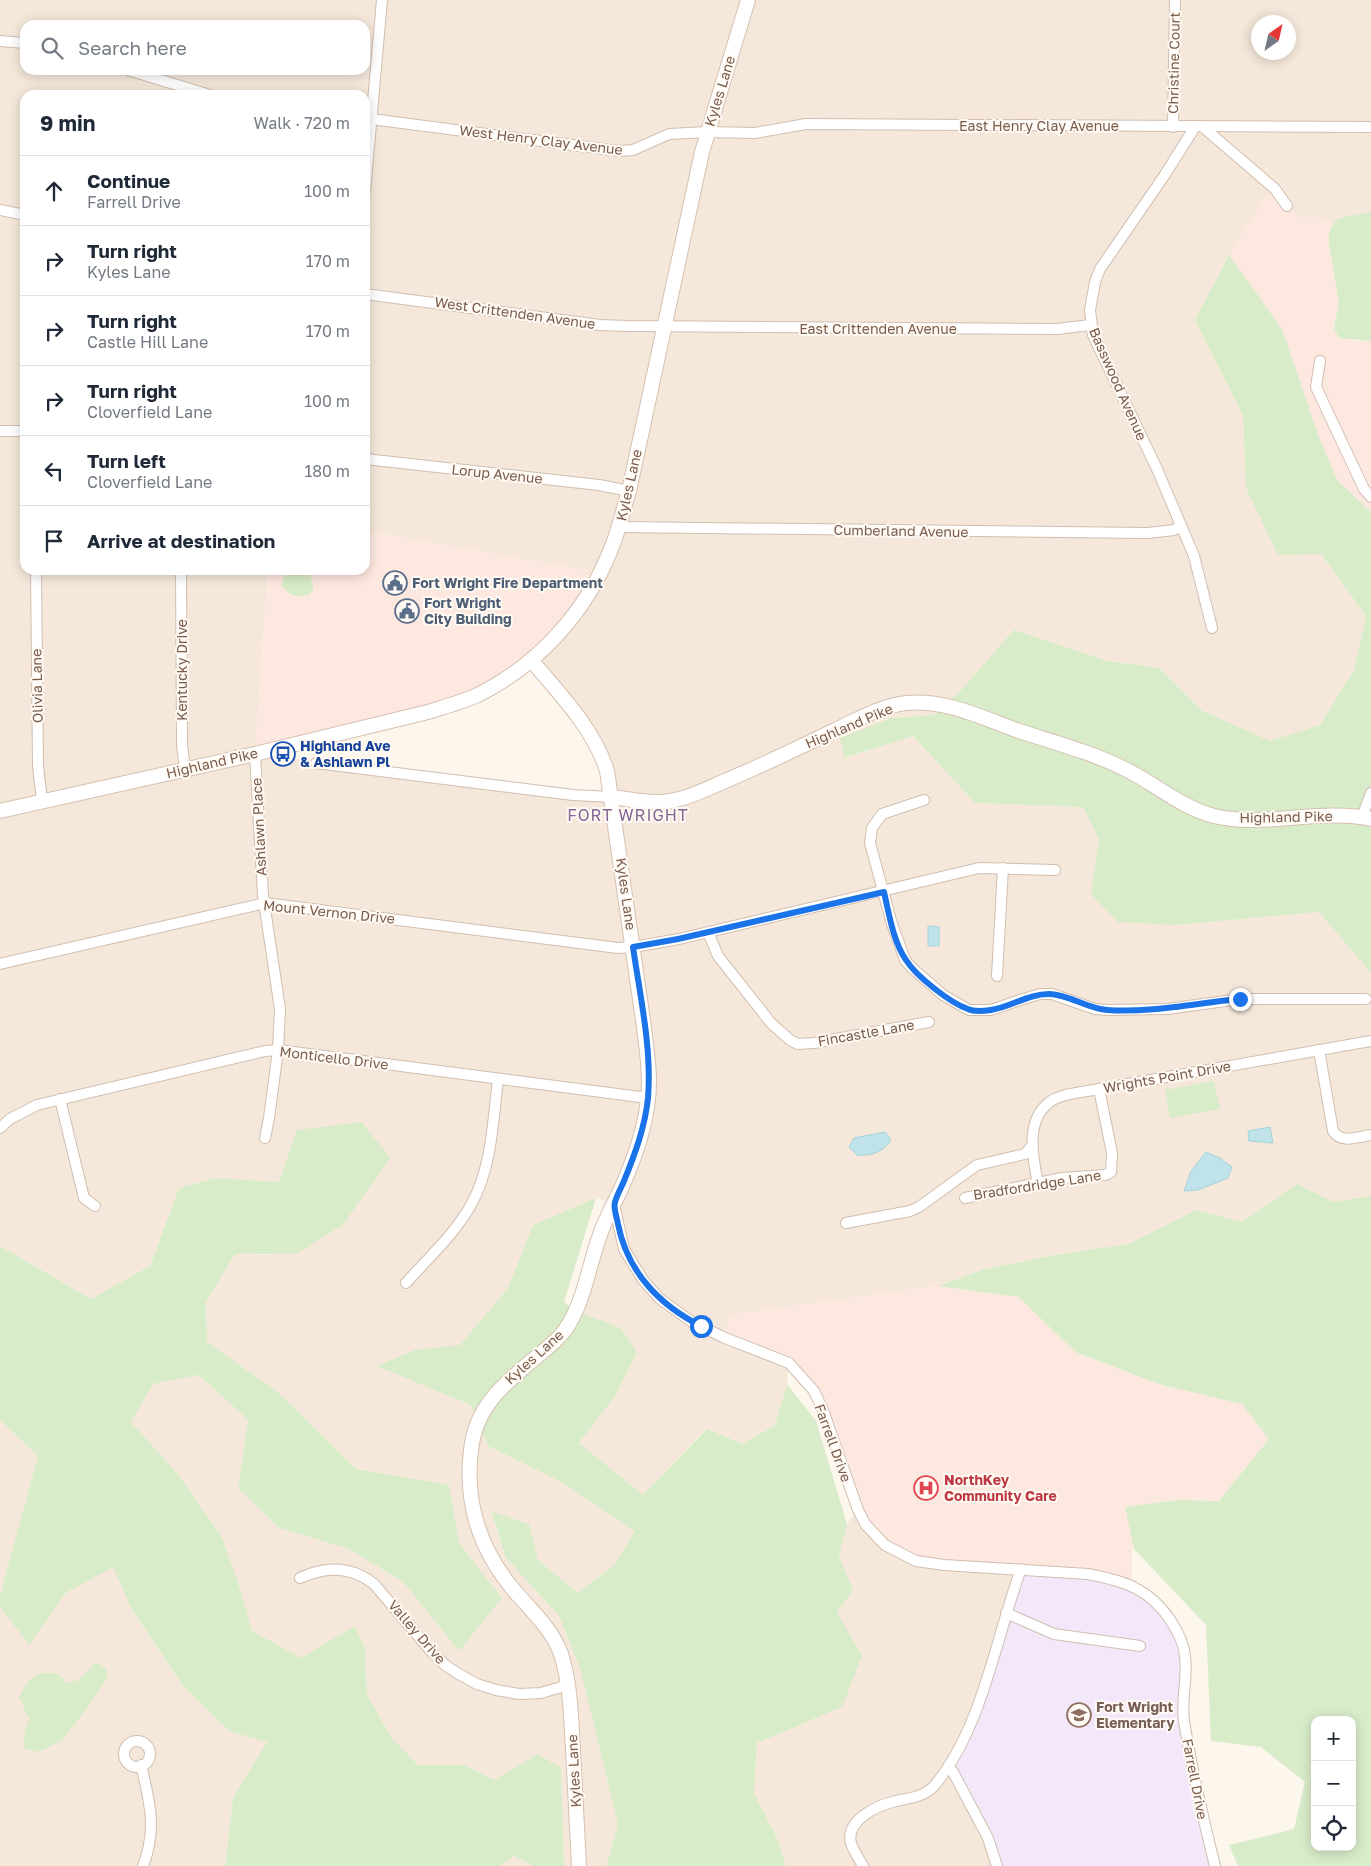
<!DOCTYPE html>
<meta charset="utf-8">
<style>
:root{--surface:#fff;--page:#f6f6f7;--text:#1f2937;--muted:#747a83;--line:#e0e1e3}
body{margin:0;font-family:"Golos Text",sans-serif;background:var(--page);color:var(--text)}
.controls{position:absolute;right:15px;bottom:15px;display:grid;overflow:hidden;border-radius:10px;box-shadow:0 2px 12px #0003}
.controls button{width:45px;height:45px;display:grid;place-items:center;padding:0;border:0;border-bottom:1px solid var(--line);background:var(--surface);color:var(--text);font:25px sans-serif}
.compass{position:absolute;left:1251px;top:15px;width:45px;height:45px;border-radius:50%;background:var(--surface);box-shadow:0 2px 12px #0003;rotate:34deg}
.stop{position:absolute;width:15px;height:15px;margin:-11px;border:4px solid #1a73e8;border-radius:50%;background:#fff}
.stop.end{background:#1a73e8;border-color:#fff;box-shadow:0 1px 5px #0008}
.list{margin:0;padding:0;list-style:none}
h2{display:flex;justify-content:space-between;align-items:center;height:65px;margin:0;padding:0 20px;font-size:21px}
h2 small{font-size:16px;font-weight:400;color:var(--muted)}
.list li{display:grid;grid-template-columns:32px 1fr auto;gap:15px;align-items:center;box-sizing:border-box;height:70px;padding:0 20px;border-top:1px solid var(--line)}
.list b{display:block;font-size:19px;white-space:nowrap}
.list p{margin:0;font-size:16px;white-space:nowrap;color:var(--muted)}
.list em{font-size:16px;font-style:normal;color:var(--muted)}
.icon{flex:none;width:28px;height:28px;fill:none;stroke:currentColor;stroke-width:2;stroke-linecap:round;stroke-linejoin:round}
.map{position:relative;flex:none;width:1371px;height:1866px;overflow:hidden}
.search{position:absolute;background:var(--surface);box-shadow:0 2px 12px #0003;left:20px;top:20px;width:350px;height:55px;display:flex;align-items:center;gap:12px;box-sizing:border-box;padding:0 18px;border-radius:15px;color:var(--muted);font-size:19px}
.panel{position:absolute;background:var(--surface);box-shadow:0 2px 12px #0003;left:20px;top:90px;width:350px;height:485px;border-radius:15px}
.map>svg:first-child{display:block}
.residential{fill:#f5e8da;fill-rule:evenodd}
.commercial{fill:#fde8e0}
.education{fill:#f3e8fa}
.green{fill:#d8ecc9;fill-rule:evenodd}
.water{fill:#bfe3e8;stroke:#a5d3da}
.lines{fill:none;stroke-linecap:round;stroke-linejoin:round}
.street-casing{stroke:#d1beb0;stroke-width:12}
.secondary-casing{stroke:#d6c0b0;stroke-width:16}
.street{stroke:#fff;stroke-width:10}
.secondary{stroke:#fff;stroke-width:14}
.route{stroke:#1a73e8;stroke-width:6}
.labels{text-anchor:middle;stroke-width:4;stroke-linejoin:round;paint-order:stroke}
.street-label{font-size:14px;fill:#7a5c4d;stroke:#fffaf3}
.service-label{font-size:14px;font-weight:bold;fill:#4e5e75;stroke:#fffaf3;text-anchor:start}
.transit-label{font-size:14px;font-weight:bold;fill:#164399;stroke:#fffaf3;text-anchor:start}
.health-label{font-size:14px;font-weight:bold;fill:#be3a42;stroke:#fffaf3;text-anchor:start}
.education-label{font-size:14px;font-weight:bold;fill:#785e54;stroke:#fffaf3;text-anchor:start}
.quarter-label{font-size:16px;letter-spacing:1px;fill:#846695;stroke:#fffaf3}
</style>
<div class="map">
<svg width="1371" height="1866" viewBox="0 0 1371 1866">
<rect width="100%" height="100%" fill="#fdf6ec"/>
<g class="residential">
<path d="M 0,0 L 1371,0 L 1371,212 L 1339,218 L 1333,224 L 1315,217 L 1304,219 L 1295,214 L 1287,206 L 1229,255 L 1195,320 L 1243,415 L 1246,488 L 1321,554 L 1366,616 L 1354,670 L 1320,725 L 1270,742 L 1201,710 L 1159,668 L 1108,661 L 1014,631 L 961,690 L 934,715 L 892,718 L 845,758 L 913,736 L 975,803 L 1083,807 L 1099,839 L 1092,894 L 1176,925 L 1319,912 L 1371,973 L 1371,1196 L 1333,1203 L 1297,1184 L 1242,1222 L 1196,1210 L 1128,1244 L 1049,1256 L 982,1270 L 938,1286 L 730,1315 L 789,1363 L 787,1384 L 775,1425 L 743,1444 L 706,1429 L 643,1495 L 579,1443 L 615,1396 L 576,1311 L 614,1204 L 596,1198 L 533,1225 L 508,1288 L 460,1346 L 415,1350 L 378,1366 L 471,1405 L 488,1446 L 561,1482 L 636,1531 L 614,1565 L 578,1593 L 538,1560 L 529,1524 L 491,1512 L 506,1558 L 559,1616 L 580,1668 L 618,1824 L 606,1866 L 564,1866 L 561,1768 L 494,1780 L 465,1765 L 418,1765 L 392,1738 L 367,1695 L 365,1648 L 301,1659 L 252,1631 L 239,1586 L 222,1537 L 177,1473 L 131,1422 L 153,1384 L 199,1375 L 248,1420 L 238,1488 L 279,1528 L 349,1549 L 403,1582 L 459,1651 L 502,1598 L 459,1543 L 449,1485 L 356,1469 L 278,1392 L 207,1342 L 206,1302 L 235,1254 L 270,1255 L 297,1130 L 279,1182 L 215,1178 L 179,1188 L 150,1266 L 91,1299 L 0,1246 ZM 1258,22 L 1288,22 L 1288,52 L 1258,52 ZM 25,25 L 365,25 L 365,70 L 25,70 ZM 25,95 L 365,95 L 365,531 L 601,573 L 531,660 L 607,771 L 612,797 L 255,754 L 268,570 L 25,570 Z"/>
<path d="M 0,1420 L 38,1456 L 0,1595 Z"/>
<path d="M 858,1510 L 1021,1569 L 997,1866 L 786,1866 L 778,1840 L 754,1793 L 757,1743 L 842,1707 L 837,1612 L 853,1590 L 839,1556 L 847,1524 Z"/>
<path d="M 113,1566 L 131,1608 L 183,1686 L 229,1731 L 268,1742 L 233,1798 L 225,1866 L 0,1866 L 0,1607 L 29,1644 L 66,1593 Z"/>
<path d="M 514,1856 L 534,1866 L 500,1866 Z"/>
</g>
<g class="commercial">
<path d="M 1275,189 L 1295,214 L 1304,219 L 1315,217 L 1333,224 L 1329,232 L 1329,244 L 1339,303 L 1334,328 L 1353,341 L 1371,341 L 1371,512 L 1338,481 L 1251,287 L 1229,255 L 1267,195 Z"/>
<path d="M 365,531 L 601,573 L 577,611 L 492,687 L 255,754 L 268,570 L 365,570 Z"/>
<path d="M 938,1286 L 1020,1297 L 1075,1352 L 1162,1385 L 1242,1404 L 1269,1439 L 1219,1501 L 1177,1500 L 1125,1507 L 1133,1543 L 1131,1585 L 906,1557 L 866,1525 L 823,1410 L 789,1363 L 725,1338 L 729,1315 Z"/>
</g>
<path class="education" d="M 1021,1569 L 1088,1574 L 1144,1592 L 1182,1641 L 1183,1700 L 1215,1866 L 997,1866 L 953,1772 Z"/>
<g class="green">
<path d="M 1371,212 L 1371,341 L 1339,338 L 1334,328 L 1339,303 L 1329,244 L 1329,232 L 1333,224 L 1339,218 Z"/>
<path d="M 1229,255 L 1282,329 L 1320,440 L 1338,481 L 1371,512 L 1371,973 L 1319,912 L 1176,925 L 1118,922 L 1091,894 L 1099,839 L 1083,807 L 975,803 L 913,736 L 844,758 L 840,738 L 892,718 L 934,715 L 961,690 L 1014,630 L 1108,661 L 1159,668 L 1201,710 L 1270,741 L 1320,725 L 1354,670 L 1366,616 L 1321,554 L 1278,555 L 1246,488 L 1243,415 L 1195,320 Z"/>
<path d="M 291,570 L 305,570 L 310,574 L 314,588 L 309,595 C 294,598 291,597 281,585 L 285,574 Z"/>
<path d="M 1214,1081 L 1220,1109 L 1170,1118 L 1165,1090 Z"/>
<path d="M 362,1122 L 390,1158 L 343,1225 L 296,1254 L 235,1254 L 206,1302 L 207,1342 L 278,1392 L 356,1469 L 449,1485 L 459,1543 L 502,1598 L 459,1651 L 403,1582 L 349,1549 L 279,1528 L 238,1488 L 248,1420 L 199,1375 L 153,1384 L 131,1422 L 177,1473 L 222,1537 L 239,1586 L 252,1631 L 301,1658 L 355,1626 L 365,1648 L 367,1695 L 392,1738 L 418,1765 L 465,1765 L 494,1780 L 538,1754 L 561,1768 L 564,1866 L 534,1866 L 514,1856 L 500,1866 L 225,1866 L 233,1798 L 267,1742 L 229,1731 L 183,1686 L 131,1608 L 113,1567 L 66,1593 L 29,1645 L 0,1607 L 0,1595 L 38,1456 L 0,1420 L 0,1246 L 91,1299 L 150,1266 L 179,1188 L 215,1178 L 279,1182 L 297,1130 Z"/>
<path d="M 1297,1184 L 1333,1202 L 1371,1196 L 1371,1866 L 1238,1866 L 1229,1845 L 1294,1829 L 1305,1782 L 1261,1747 L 1211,1741 L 1206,1625 L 1134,1549 L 1125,1507 L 1177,1500 L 1219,1501 L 1269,1439 L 1242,1404 L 1162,1385 L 1075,1352 L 1019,1297 L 938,1286 L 982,1270 L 1049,1256 L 1128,1244 L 1196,1210 L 1242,1222 ZM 1315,1720 L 1352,1720 L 1352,1847 L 1315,1847 Z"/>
<path d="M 596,1198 L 564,1302 L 576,1311 L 621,1328 L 637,1352 L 615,1396 L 579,1443 L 643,1495 L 707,1429 L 743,1444 L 775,1425 L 787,1384 L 816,1421 L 847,1524 L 839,1556 L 853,1590 L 837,1612 L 862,1656 L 842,1707 L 757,1743 L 754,1793 L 778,1840 L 786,1866 L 606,1866 L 618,1824 L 580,1668 L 559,1616 L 506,1558 L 491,1511 L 529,1524 L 538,1560 L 578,1593 L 614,1565 L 635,1531 L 561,1482 L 488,1446 L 471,1405 L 377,1366 L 415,1350 L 460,1345 L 508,1288 L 533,1225 Z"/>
<path d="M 96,1662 L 106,1668 L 107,1679 L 85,1711 L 61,1741 L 39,1752 L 24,1748 L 25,1730 L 29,1719 L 19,1697 C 31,1676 32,1671 58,1674 L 67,1683 L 79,1680 Z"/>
</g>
<g class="water">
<path d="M 928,926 L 939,927 L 939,946 L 928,946 Z"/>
<path d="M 1270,1127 L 1273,1143 L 1249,1141 L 1248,1131 Z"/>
<path d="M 885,1132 L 890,1138 L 890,1142 C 881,1153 871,1156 857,1155 L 849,1147 L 854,1138 Z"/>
<path d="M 1206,1152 L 1220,1158 L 1232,1167 L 1228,1178 L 1198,1190 L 1184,1191 L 1191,1171 Z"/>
</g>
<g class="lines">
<g class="street-casing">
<g id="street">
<path d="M 0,41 L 25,43"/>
<path d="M 128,70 L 210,95"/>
<path d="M 371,119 L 619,151 L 633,150 L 669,134 L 708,132 L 755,133 L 806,124 L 1371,127"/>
<path d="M 1173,127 L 1175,0"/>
<path d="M 1195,127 L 1164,176 L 1100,269 L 1095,282 L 1090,310 L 1093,335 L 1157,469 L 1194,556 L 1212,628"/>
<path d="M 1203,127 L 1275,189 L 1287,206"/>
<path d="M 365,191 L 382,0"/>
<path d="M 0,210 L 25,215"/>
<path d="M 365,294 L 600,325 L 628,326 L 1057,329 L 1090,325"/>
<path d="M 1320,361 L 1316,387 L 1364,489 L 1371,497"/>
<path d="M 0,431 L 25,431"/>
<path d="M 365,459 L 599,485 L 629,491"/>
<path d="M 619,527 L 1148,533 L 1174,530 L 1181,526"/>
<path d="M 36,570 L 38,766 L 42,801"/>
<path d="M 181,570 L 182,745 L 185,770"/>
<path d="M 255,754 L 263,895 L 280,1009 L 278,1050 L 269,1118 L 265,1138"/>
<path d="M 316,763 L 573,795 L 612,797"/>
<path d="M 924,800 L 882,814 L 872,828 L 870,843 L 892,924 L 905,960 L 911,967 L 943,995 L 969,1010 L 991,1010 L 1020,1000 L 1040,994 L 1052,994 L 1095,1009 L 1108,1010 L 1167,1009 L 1240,999 L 1366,999"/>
<path d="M 1362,817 L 1371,793"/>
<path d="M 708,932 L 718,956 L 771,1023 L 790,1040 L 798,1044 L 814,1043 L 929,1022"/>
<path d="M 0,964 L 265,903 L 618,948 L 633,947 L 679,939 L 979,868 L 1055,870"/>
<path d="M 997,976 L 1003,868"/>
<path d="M 1319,1050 L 1333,1131 C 1341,1144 1358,1137 1371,1135"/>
<path d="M 60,1099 L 84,1198 L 95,1206"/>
<path d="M 0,1128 L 10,1119 L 37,1105 L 265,1051 L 278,1050 L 648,1098"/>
<path d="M 1038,1184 C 1033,1158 1024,1120 1051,1101 C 1063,1093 1084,1092 1099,1089 L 1371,1041"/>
<path d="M 965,1198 L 1062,1178 L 1105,1175 L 1111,1172 L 1112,1153 L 1099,1089"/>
<path d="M 614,1204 L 624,1249 L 643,1280 L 660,1299 L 692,1322 L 725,1338 L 789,1363 L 814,1391 L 823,1410 L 858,1510 L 866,1525 L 885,1545 L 916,1561 L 944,1565 L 1088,1574 C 1125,1581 1150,1589 1171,1621 C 1178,1632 1184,1644 1185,1656 C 1188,1677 1181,1699 1184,1721 C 1192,1770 1203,1818 1215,1866"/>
<path d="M 846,1223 L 910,1211 L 919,1207 L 977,1165 L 1025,1154 L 1031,1147"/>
<path d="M 406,1283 C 428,1258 456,1233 472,1203 C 492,1166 493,1120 498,1079"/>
<path d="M 300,1578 C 326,1566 351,1566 374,1584 L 430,1650 L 445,1665 L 457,1673 L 477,1684 L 496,1690 L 519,1694 L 541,1693 L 568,1685"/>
<path d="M 1006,1613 L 1054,1634 L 1140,1646"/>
<circle cx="137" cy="1754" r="13"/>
<path d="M 141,1765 C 150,1802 157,1830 143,1866"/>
<path d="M 948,1767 L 953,1772 L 988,1838 L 997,1866"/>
<path d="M 863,1866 C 859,1859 853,1850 851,1843 C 845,1820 878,1805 896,1801 C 909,1798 924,1797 934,1786 C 982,1730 996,1637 1021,1569"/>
</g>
</g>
<g class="secondary-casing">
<g id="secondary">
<path d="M 531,660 C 559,693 594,729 607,771 L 644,1027 C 646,1045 649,1063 649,1082 C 649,1119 636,1155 621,1189 C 614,1204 605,1219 600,1235 C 588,1267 585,1301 565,1330 C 557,1341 545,1350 535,1358 C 503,1385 476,1406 471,1450 C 464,1506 481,1553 518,1595 C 534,1613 553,1631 561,1654 C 571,1685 571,1718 573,1750 C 575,1789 577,1827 579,1866"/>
<path d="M 612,797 C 628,799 645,803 660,802 C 683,801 704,790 725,781 C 761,766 796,749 831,732 C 855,721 880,706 906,703 C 945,699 983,718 1019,731 C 1056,743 1094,753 1129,771 C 1156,785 1183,808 1214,816 C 1263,828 1320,808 1371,819"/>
<path d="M 0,811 L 255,754 L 428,712 C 444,707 462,702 478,695 C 538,665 587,611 611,549 C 619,530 623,510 629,491 L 702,152 L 748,0"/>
</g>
</g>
<use href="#street" class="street"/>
<use href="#secondary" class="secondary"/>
</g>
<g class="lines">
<path class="route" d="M 701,1326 C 659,1305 627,1271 618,1224 C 617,1218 613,1208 615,1202 C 617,1195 621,1188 624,1181 C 635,1154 645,1127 648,1098 C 652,1048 640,996 633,947 L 678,939 L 884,892 C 889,914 893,941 906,960 C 916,976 950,1003 968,1009 C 974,1012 984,1011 991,1010 C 1011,1007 1028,994 1049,994 C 1068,994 1088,1009 1107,1010 C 1152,1013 1196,1003 1240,999"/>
</g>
<defs>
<g id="civic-ring" transform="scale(1.25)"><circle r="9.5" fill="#fffaf3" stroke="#5c6f8a" stroke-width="1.5"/><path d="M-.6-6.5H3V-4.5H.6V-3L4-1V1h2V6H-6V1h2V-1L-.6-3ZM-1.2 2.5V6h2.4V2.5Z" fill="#5c6f8a"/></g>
<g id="bus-ring" transform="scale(1.25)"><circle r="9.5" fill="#fffaf3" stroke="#1a4fb4" stroke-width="1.5"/><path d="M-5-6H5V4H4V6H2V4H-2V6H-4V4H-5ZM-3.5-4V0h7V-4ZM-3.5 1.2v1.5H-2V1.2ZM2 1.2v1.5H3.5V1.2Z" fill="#1a4fb4"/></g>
<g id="hospital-ring" transform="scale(1.25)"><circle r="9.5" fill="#fffaf3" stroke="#e0444e" stroke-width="1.5"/><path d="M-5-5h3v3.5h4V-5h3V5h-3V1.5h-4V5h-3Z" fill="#e0444e"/></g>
<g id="school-ring" transform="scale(1.25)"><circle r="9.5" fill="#fffaf3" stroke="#8d6e63" stroke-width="1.5"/><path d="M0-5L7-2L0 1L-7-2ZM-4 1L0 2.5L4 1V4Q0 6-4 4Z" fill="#8d6e63"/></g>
</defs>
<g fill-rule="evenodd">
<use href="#civic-ring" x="395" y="583"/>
<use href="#civic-ring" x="407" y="611"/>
<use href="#bus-ring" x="283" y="754"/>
<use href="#hospital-ring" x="926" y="1488"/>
<use href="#school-ring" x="1079" y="1715"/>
</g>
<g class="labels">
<g class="street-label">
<text transform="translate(1174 63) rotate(-89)" y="5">Christine Court</text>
<text transform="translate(720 91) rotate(-73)" y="5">Kyles Lane</text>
<text x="1039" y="131">East Henry Clay Avenue</text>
<text transform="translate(541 140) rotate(7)" y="5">West Henry Clay Avenue</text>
<text transform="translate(515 313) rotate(8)" y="5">West Crittenden Avenue</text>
<text x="878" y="334">East Crittenden Avenue</text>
<text transform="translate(1118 384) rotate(66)" y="5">Basswood Avenue</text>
<text transform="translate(497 474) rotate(6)" y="5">Lorup Avenue</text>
<text transform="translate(629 485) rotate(-77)" y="5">Kyles Lane</text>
<text transform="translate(901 531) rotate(1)" y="5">Cumberland Avenue</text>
<text transform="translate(182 670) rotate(-90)" y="5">Kentucky Drive</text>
<text transform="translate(37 686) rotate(-91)" y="5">Olivia Lane</text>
<text transform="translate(849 726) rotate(-23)" y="5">Highland Pike</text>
<text transform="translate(212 763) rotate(-13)" y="5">Highland Pike</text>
<text transform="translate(1286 817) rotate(-1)" y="5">Highland Pike</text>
<text transform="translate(259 827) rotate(-93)" y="5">Ashlawn Place</text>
<text transform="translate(626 894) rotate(82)" y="5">Kyles Lane</text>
<text transform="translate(329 912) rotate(6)" y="5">Mount Vernon Drive</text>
<text transform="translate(866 1033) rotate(-10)" y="5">Fincastle Lane</text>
<text transform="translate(334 1058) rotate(7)" y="5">Monticello Drive</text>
<text transform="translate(1167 1077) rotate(-10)" y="5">Wrights Point Drive</text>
<text transform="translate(1037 1185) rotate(-9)" y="5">Bradfordridge Lane</text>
<text transform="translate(534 1357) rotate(-42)" y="5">Kyles Lane</text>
<text transform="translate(833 1443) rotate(70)" y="5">Farrell Drive</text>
<text transform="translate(417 1632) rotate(49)" y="5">Valley Drive</text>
<text transform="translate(574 1771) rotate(-93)" y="5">Kyles Lane</text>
<text transform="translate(1195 1779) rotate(79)" y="5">Farrell Drive</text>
</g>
<g class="service-label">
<text x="412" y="588">Fort Wright Fire Department</text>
<text x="424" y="608">Fort Wright<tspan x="424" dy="16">City Building</tspan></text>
</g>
<g class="transit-label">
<text x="300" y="751">Highland Ave<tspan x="300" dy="16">&amp; Ashlawn Pl</tspan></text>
</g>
<g class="health-label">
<text x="944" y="1485">NorthKey<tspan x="944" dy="16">Community Care</tspan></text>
</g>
<g class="education-label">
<text x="1096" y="1712">Fort Wright<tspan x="1096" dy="16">Elementary</tspan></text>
</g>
<g class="quarter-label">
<text x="628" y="821">FORT WRIGHT</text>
</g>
</g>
</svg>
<div class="controls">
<button>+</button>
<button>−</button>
<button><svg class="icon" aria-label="locate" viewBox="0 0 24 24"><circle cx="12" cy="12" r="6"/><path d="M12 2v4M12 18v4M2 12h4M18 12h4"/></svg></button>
</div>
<svg class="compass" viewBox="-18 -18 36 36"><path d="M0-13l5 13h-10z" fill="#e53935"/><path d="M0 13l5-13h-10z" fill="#747a83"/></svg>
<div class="stop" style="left:701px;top:1326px"></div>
<div class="stop end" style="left:1240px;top:999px"></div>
<div class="search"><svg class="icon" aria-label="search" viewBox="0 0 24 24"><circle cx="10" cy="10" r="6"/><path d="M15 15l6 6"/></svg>Search here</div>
<section class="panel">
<h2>9 min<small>Walk · 720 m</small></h2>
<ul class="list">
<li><svg class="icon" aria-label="ahead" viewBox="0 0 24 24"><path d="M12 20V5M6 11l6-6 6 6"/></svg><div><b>Continue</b><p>Farrell Drive</p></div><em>100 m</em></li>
<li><svg class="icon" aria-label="right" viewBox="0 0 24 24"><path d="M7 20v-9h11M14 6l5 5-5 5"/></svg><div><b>Turn right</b><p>Kyles Lane</p></div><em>170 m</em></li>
<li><svg class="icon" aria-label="right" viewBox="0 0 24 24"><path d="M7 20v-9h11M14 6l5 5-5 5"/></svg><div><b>Turn right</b><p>Castle Hill Lane</p></div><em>170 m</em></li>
<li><svg class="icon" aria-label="right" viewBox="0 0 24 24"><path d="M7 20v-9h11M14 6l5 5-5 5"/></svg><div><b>Turn right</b><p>Cloverfield Lane</p></div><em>100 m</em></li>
<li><svg class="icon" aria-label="left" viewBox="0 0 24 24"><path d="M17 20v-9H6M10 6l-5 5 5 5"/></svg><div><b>Turn left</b><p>Cloverfield Lane</p></div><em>180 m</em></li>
<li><svg class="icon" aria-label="arrive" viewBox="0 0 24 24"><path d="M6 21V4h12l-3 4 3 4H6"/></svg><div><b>Arrive at destination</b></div></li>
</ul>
</section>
</div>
